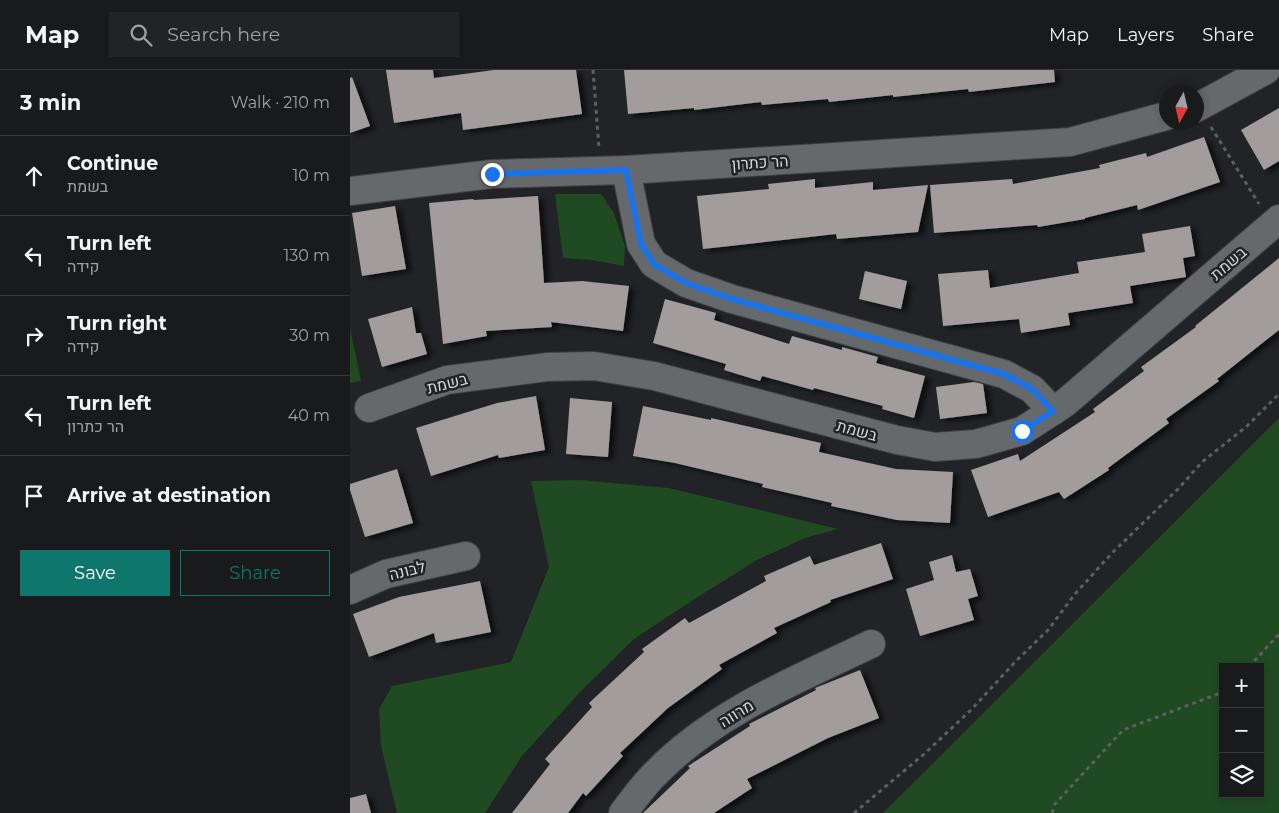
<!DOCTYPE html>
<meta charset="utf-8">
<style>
:root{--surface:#191a1c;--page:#222325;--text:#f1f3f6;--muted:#9fa1a3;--line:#37383b;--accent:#0f766e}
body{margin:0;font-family:Montserrat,Heebo,sans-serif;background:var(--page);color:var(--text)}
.controls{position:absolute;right:15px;bottom:15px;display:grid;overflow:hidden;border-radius:0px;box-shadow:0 2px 8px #0003}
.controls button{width:45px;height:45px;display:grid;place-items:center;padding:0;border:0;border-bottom:1px solid var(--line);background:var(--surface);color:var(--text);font:25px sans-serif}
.compass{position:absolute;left:809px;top:15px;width:45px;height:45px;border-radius:50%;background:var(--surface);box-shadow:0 2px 8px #0003;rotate:188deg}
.stop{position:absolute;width:15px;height:15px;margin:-11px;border:4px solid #1a73e8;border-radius:50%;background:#fff}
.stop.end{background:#1a73e8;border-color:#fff;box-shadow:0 1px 5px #0008}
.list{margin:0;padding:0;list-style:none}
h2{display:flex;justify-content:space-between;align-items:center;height:65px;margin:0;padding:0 20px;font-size:21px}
h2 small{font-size:16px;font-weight:400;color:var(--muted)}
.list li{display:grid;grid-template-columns:32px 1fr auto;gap:15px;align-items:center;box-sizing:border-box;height:80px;padding:0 20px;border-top:1px solid var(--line)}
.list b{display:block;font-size:19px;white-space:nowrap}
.list p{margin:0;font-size:16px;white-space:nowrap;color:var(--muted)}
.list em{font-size:16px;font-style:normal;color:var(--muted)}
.actions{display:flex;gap:10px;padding:15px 20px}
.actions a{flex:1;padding:11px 0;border:1px solid var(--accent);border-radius:0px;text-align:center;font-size:18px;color:var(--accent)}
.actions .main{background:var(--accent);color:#fff}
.icon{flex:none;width:28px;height:28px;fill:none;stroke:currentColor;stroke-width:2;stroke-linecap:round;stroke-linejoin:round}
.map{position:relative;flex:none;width:929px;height:743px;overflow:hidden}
header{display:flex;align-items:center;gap:30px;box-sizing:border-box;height:70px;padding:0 25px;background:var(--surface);border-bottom:1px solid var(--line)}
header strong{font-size:24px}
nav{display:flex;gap:28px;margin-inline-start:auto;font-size:18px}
.search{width:350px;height:45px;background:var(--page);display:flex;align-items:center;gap:12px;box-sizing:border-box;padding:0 18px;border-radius:0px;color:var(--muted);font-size:19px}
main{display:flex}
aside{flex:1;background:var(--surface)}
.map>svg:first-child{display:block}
.green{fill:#204a21;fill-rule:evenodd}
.building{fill:#a29d9c;filter:url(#shadow)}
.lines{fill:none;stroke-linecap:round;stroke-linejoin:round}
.minor-casing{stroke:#3f4143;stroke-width:30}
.path{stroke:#5d5f61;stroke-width:3;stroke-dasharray:4 4;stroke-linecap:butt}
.minor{stroke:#66696c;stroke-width:28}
.route{stroke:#1a73e8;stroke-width:6}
.labels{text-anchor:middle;stroke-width:5;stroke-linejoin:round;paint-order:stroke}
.street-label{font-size:16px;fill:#d4d6d7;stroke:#212326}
</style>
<header>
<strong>Map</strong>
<div class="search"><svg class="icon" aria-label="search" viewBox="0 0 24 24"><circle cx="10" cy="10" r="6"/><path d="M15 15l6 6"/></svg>Search here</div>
<nav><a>Map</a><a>Layers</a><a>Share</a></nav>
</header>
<main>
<aside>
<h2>3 min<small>Walk · 210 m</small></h2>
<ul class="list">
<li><svg class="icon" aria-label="ahead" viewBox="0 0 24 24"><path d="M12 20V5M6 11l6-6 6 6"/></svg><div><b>Continue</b><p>בשמת</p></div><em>10 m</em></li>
<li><svg class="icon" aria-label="left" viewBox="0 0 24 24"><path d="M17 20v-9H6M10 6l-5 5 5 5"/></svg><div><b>Turn left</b><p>קידה</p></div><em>130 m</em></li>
<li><svg class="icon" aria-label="right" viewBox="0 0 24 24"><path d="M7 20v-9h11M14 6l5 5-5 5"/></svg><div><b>Turn right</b><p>קידה</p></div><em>30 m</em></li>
<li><svg class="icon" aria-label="left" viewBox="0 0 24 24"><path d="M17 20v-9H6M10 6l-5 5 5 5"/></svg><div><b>Turn left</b><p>הר כתרון</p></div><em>40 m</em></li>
<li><svg class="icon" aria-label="arrive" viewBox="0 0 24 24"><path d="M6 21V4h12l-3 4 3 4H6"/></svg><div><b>Arrive at destination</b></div></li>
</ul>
<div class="actions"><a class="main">Save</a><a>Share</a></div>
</aside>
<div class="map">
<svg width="929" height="743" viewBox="0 0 929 743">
<defs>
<filter id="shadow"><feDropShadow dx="5.5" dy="3" stdDeviation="2.5" flood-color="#0009"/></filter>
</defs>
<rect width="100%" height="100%" fill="#212326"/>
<g class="green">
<path d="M 205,124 L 251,124 L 264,143 L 275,176 L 274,196 L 242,190 L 213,188 Z"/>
<path d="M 0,258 L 11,311 L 0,313 Z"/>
<path d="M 929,348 L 929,743 L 533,743 ZM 873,597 L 910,597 L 910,724 L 873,724 Z"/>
<path d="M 230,410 L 319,418 L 488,459 L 455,468 L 407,490 L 343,530 L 284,569 L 232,620 L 172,686 L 135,743 L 47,743 L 31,676 L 29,639 L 42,616 L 161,592 L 199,497 L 181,411 Z"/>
</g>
<g class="building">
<path d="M 36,0 L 83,0 L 84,8 L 144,0 L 226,0 L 232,44 L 113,60 L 111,43 L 44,53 Z"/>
<path d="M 274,0 L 704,0 L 705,12 L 619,22 L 618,19 L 543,27 L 543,25 L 479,32 L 478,29 L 412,35 L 411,32 L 344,40 L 344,38 L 278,44 Z"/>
<path d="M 2,7 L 20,56 L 0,63 L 0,8 Z"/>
<path d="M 929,38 L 929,91 L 914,100 L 891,60 Z"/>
<path d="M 854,67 L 870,112 L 788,140 L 787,135 L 735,148 L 735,149 L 688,157 L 687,155 L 584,163 L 580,115 L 662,109 L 663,114 L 750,98 L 749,95 L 796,83 L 797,87 Z"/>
<path d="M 465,109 L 465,118 L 523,112 L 523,120 L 578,115 L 568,162 L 487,169 L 486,164 L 353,179 L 347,126 L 419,119 L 418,114 Z"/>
<path d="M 188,126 L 194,213 L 232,211 L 279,216 L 273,261 L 201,252 L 202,257 L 136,261 L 137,266 L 93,274 L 79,133 L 123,129 L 124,130 Z"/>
<path d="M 45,136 L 56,199 L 12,206 L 2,143 Z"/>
<path d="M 840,156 L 845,186 L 833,188 L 836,207 L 780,216 L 783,233 L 718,243 L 720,255 L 671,263 L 669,249 L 593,256 L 588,204 L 638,200 L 640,218 L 729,203 L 727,192 L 795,182 L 792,164 Z"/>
<path d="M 929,188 L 929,260 L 867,309 L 869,311 L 816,349 L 819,353 L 758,398 L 759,400 L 714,429 L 709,422 L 638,447 L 621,400 L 668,384 L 670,391 L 745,342 L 743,339 L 794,301 L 791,297 L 846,257 L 845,256 Z"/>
<path d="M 515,201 L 557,211 L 551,239 L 509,229 Z"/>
<path d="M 315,229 L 366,243 L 364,250 L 439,274 L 442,266 L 492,280 L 492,277 L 528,287 L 526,293 L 575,306 L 564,348 L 532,339 L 533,336 L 464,318 L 463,320 L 412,306 L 410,311 L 374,300 L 376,294 L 303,273 Z"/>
<path d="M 62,237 L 66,263 L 71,263 L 77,284 L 32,297 L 18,249 Z"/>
<path d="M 624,312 L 633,314 L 637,343 L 590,349 L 586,317 Z"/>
<path d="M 186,326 L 195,380 L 149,388 L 148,385 L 81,406 L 66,358 L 147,333 Z"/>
<path d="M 220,328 L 262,332 L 258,387 L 216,384 Z"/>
<path d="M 293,336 L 361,350 L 361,348 L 471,373 L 469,382 L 546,399 L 603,402 L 600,453 L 547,450 L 481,436 L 482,433 L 412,417 L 413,414 L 325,393 L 283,386 Z"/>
<path d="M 47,399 L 63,453 L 15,467 L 0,420 L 0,414 Z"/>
<path d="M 531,473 L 543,509 L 480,530 L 481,532 L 424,558 L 427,563 L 369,595 L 372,599 L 318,638 L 270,683 L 273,686 L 236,726 L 233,723 L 218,743 L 162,743 L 200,694 L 195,689 L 242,637 L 239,633 L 294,582 L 292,579 L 335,548 L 339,553 L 416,511 L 414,506 L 460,486 L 464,495 Z"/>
<path d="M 602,485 L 606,502 L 620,499 L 628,526 L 618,529 L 624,550 L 570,566 L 556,519 L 584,510 L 579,492 Z"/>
<path d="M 130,511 L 141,562 L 86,573 L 84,563 L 19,587 L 3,544 L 49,527 Z"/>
<path d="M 510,600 L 529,648 L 478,668 L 397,709 L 402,718 L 364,743 L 293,743 L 340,698 L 338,696 L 400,656 L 399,654 L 466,620 L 465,618 Z"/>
<path d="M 16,724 L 21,743 L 0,743 L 0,728 Z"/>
</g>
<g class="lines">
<g class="minor-casing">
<g id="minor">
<path d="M 846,38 L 916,0"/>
<path d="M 276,100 L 291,174 L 304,194 L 336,213 L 382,229 L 654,304 L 682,319 L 703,341"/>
<path d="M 0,121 L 142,104 L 276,100 L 720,72 L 816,46"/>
<path d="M 19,338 L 97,310 L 197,297 L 244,296 L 304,306 L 547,370 L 585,377 L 626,374 L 672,361 L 715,333 L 929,149"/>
<path d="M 0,520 L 36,504 L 116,486"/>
<path d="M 273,743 C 284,729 294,714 307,702 C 366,642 446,610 521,574"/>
</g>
</g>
<g class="path">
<path d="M 243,0 L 249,78"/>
<path d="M 861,57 L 909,134"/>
<path d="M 899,597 L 929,564"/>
<path d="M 504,743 L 573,685 L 621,640 L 666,591 L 698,560 L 725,524 L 762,483 L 828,419 L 852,392 L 897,356 L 929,324"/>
<path d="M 702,743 L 705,734 L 773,660 L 873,622"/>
</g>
<use href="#minor" class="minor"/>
</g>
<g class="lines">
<path class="route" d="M 142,104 L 276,100 L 291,174 L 304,194 L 336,213 L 382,229 L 654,304 L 682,319 L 703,341 L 672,361"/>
</g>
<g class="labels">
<g class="street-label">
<text transform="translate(410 92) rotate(-4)" y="6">הר כתרון</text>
<text transform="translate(878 193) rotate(-41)" y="6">בשמת</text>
<text transform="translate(97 313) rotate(-14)" y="6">בשמת</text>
<text transform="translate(507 360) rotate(15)" y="6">בשמת</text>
<text transform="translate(57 500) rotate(-14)" y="6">לבונה</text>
<text transform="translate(386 643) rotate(-32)" y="6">מרווה</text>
</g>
</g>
</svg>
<div class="controls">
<button>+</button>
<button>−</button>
<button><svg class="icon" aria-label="layers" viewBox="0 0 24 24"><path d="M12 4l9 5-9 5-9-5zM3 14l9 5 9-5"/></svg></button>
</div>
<svg class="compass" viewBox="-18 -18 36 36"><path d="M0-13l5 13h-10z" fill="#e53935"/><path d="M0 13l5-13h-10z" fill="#9fa1a3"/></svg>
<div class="stop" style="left:672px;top:361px"></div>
<div class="stop end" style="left:142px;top:104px"></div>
</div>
</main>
